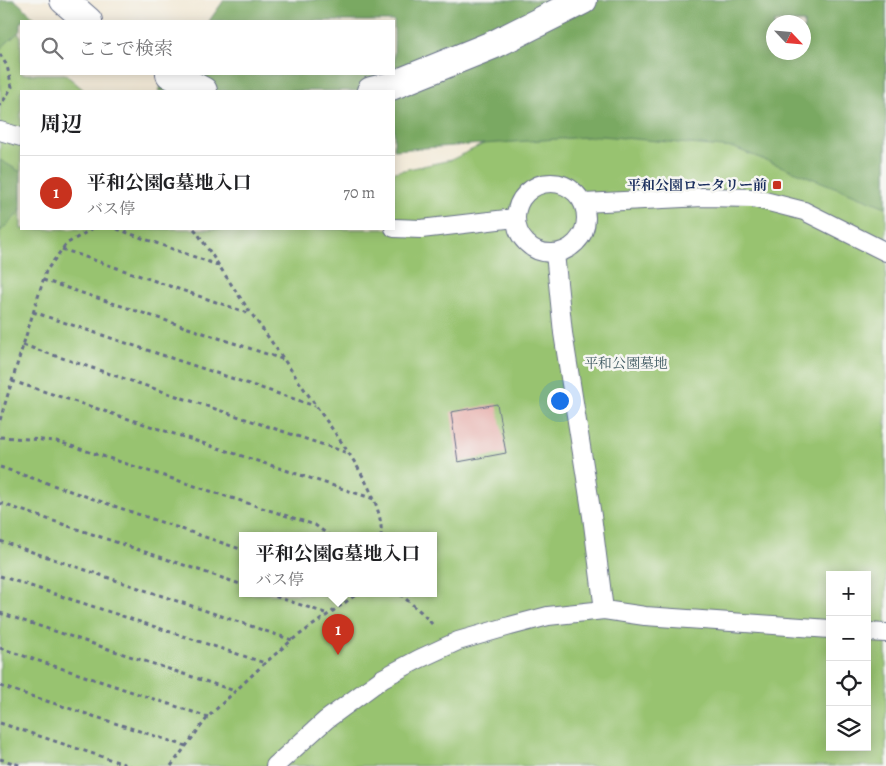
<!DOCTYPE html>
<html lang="ja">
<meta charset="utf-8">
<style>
:root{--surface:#fff;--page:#f2f2f2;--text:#202124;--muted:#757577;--line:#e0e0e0;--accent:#c8321e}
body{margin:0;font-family:Alegreya,"Noto Serif JP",serif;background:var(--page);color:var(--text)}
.controls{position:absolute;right:15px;bottom:15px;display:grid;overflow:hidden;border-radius:0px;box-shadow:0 2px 12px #0003}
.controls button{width:45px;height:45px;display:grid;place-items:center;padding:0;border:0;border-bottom:1px solid var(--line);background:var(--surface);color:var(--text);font:25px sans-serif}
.compass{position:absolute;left:766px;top:15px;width:45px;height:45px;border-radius:50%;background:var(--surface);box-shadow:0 2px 12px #0003;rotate:116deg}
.you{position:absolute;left:559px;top:400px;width:18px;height:18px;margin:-12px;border:4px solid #fff;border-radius:50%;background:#1a73e8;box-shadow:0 0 0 8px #1a73e833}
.badge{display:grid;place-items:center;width:32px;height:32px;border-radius:50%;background:var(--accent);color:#fff;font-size:16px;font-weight:700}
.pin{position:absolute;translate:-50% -41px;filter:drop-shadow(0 1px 2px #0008)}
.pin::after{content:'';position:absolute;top:26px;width:18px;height:15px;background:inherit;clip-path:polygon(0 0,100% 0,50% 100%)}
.popup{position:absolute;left:239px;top:532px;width:198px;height:65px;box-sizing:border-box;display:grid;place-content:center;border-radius:0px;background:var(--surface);filter:drop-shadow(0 1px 4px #0005);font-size:16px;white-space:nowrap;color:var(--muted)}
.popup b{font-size:19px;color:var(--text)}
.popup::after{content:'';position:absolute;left:50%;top:100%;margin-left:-10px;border:10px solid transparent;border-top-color:var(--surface)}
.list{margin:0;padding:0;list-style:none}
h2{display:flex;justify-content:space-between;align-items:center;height:65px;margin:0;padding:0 20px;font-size:21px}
h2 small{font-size:16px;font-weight:400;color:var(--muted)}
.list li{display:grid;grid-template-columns:32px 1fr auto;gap:15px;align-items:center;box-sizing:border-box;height:75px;padding:0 20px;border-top:1px solid var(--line)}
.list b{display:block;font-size:19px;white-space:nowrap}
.list p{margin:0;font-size:16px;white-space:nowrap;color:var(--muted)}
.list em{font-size:16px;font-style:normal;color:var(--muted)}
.icon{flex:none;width:28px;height:28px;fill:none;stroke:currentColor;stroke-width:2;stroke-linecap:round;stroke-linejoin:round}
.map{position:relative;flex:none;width:886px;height:766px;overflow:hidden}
.search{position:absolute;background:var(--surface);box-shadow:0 2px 12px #0003;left:20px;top:20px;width:375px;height:55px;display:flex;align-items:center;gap:12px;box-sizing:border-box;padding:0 18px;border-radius:0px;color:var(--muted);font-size:19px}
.panel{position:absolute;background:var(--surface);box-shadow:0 2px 12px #0003;left:20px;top:90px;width:375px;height:140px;border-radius:0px}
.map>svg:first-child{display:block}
.green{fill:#98c370;stroke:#5a7967;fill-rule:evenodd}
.forest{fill:#7aa962;stroke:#4a6c60;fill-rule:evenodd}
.building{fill:#e5a7a4}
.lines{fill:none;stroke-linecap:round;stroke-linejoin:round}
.lane-casing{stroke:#677089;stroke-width:20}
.secondary-casing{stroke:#677089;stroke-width:30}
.path{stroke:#677089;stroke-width:3;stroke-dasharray:4 4;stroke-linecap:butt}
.lane{stroke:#fff;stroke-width:18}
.secondary{stroke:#fff;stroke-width:28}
.poi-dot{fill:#c8321e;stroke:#f6f6f2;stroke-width:2}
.labels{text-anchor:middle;stroke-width:5;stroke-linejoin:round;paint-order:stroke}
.poi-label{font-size:14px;font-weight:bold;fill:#1b2f5e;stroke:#f6f6f2;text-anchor:end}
.park-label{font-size:14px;fill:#405b63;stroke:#f6f6f2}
</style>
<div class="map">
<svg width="886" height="766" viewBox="0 0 886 766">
<rect width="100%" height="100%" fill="#f6f6f2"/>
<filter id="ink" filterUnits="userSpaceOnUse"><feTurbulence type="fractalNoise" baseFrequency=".02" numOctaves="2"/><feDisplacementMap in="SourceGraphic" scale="10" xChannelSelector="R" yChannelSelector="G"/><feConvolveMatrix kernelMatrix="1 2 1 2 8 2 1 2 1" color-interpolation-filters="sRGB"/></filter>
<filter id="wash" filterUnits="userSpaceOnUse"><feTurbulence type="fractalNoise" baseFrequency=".0096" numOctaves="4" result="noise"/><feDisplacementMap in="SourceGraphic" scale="20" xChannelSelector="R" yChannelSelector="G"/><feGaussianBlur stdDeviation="1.12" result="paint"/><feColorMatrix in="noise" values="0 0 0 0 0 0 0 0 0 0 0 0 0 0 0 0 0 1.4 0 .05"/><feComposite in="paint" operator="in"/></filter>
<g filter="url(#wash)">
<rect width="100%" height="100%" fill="#f3ead8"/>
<path class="green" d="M 886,0 L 886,766 L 0,766 L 0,18 L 21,36 L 21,74 L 65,74 L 85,91 L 21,91 L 21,229 L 394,229 L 394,172 L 451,160 L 714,31 ZM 774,22 L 804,22 L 804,52 L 774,52 ZM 243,536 L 433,536 L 433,594 L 243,594 ZM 830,575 L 867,575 L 867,747 L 830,747 Z"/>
<g class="forest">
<path d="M 0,0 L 15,0 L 35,18 L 31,21 L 21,21 L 21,30 L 0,49 Z"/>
<path d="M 224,0 L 886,0 L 886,207 L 734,148 L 602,136 L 394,150 L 394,91 L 158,91 L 171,74 L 394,74 L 394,21 L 209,21 ZM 774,22 L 804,22 L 804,52 L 774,52 Z"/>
<path d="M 0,160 L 21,172 L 21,211 L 0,232 Z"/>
</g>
<g id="blocks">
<path class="building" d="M 497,404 L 506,453 L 458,462 L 451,412 Z"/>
</g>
</g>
<g filter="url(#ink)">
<use href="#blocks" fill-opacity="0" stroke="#677089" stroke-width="1"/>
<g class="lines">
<g class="lane-casing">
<g id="lane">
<path d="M 0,131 L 21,137"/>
<circle cx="551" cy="218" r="35"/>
<path d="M 584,203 L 703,197 L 753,198 L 804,211 L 886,252"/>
<path d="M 394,228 L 421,229 L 515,218"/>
<path d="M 555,253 L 563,333 L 592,516 L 604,610"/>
<path d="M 867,632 L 886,633"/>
<path d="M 275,766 L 326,720 L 383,678 L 419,659 L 458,641 L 510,626 L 548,616 L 604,610 L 645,616 L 830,629"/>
</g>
</g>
<g class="secondary-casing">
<g id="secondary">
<path d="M 64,0 L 88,21"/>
<path d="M 170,74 L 203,91"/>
<path d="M 371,91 L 391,86 L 495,44 L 583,0"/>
</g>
</g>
<g class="path">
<path d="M 0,54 L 7,66 L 12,87 L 0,106"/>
<path d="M 117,229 L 220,266"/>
<path d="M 194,229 L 196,231 C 215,259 233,288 253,316 C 275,346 295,376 316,406 C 338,438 385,497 381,536"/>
<path d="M 62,249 L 251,314"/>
<path d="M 43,280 L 285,360"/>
<path d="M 33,312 L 315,406"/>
<path d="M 23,345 L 348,453"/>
<path d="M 12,381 L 374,499"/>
<path d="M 0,420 L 46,271 L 66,244 L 92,229"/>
<path d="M 0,437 L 56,441 L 315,525 L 330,536"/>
<path d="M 0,467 L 243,550"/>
<path d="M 0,503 L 243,585"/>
<path d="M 0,541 L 292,640"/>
<path d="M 0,576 L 265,663"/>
<path d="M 268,594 L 328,614"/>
<path d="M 400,594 L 421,612 L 433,625"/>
<path d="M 0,613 L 235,691"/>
<path d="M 0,648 L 208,717"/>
<path d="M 0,686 L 186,746"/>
<path d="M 0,723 L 130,766"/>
<path d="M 0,759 L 23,766"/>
<path d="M 171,766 L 208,717 L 265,663 L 292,640 L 357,594"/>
</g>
<use href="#lane" class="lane"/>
<use href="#secondary" class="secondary"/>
</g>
</g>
<rect class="poi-dot" x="772" y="180" width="10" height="10" rx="2.5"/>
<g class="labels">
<g class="poi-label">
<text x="767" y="190">平和公園ロータリー前</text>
</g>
<g class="park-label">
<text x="626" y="368">平和公園墓地</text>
</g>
</g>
</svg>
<div class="controls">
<button>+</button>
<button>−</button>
<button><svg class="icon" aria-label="locate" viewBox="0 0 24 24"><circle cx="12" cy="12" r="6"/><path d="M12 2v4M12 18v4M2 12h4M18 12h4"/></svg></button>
<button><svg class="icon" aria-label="layers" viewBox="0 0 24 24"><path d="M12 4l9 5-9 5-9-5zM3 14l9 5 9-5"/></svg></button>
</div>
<svg class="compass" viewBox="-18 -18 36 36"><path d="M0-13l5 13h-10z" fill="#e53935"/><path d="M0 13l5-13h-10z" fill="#757577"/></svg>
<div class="you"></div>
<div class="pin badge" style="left:338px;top:655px">1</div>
<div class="popup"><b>平和公園G墓地入口</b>バス停</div>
<div class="search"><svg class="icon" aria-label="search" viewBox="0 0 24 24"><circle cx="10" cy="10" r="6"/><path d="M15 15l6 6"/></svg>ここで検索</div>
<section class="panel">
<h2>周辺<small></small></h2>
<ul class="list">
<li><span class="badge">1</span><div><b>平和公園G墓地入口</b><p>バス停</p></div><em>70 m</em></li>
</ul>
</section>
</div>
